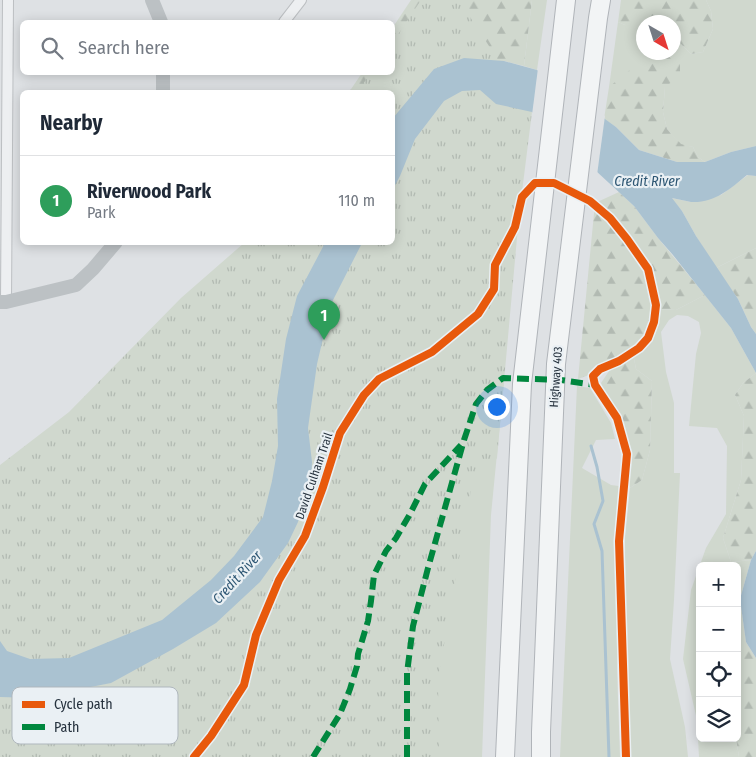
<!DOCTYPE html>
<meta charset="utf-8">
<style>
:root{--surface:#fff;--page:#f6f6f7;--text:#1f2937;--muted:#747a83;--line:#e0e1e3;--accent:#ea580c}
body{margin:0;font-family:"Fira Sans Condensed",sans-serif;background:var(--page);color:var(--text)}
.controls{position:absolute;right:15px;bottom:15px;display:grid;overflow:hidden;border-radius:8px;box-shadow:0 2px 12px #0003}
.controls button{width:45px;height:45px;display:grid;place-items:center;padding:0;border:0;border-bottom:1px solid var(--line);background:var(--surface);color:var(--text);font:25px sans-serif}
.compass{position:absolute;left:636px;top:15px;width:45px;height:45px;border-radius:50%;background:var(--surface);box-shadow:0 2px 12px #0003;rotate:141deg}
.you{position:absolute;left:496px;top:406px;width:18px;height:18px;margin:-12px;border:4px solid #fff;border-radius:50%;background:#1a73e8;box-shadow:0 0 0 8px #1a73e833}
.badge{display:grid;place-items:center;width:32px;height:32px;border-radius:50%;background:var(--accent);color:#fff;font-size:16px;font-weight:700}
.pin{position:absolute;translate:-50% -41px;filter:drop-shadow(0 1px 2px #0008)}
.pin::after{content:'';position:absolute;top:26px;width:18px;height:15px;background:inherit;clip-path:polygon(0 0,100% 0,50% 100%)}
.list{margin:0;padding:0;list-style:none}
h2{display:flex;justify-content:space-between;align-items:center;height:65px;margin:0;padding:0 20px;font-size:21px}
h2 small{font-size:16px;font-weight:400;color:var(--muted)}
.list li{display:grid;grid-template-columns:32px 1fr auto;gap:15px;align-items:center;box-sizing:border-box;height:90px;padding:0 20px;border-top:1px solid var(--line)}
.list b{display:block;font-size:19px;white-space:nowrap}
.list p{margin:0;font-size:16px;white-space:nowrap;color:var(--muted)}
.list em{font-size:16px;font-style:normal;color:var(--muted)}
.icon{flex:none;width:28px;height:28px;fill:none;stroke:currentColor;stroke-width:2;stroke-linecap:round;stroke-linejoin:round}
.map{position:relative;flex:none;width:756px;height:757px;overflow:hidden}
.search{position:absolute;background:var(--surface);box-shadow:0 2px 12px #0003;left:20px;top:20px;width:375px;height:55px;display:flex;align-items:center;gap:12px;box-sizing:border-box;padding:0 18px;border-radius:8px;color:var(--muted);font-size:19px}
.panel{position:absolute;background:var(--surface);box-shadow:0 2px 12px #0003;left:20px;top:90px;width:375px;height:155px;border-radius:8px}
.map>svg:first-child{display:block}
.grass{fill:#d0d8ce}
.forest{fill:url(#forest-firs)}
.park{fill:url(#park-tufts)}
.water{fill:#aac2d1}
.pier{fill:#dee1e4}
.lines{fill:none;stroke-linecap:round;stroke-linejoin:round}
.stream{stroke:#aac2d1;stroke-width:3}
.street-casing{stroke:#bcbfc2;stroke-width:12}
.highway-casing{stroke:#b0b4b9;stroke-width:20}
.street{stroke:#edeff1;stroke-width:10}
.secondary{stroke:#bcc1c4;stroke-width:14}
.highway{stroke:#f2f4f5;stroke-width:18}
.quiet{stroke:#00873e;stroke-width:6;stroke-dasharray:12 6;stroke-linecap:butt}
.cycleway-casing{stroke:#eaf0f4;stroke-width:11}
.cycleway{stroke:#e8590c;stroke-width:8}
.labels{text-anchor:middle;stroke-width:4.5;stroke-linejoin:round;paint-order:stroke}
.street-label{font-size:12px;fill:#25313d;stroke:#eaf0f4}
.water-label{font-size:14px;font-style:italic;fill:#2d5673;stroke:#eaf0f4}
.key{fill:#eaf0f4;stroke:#afb7bd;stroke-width:1}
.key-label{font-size:14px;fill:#25313d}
</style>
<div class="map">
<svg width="756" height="757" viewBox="0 0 756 757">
<defs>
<pattern id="forest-firs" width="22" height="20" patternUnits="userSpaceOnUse" patternTransform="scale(1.25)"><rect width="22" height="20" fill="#d0d8ce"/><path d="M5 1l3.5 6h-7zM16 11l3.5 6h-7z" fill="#b2bab2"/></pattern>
<pattern id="park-tufts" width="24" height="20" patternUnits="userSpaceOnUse" patternTransform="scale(1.25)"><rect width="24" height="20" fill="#d0d8ce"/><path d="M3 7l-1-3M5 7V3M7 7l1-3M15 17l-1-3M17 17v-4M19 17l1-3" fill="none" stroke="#b2bab2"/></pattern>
</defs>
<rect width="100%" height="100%" fill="#dee1e4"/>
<g class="grass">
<path d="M 532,0 L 547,0 L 537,70 L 524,66 Z"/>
<path d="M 706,0 L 756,0 L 756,146 L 731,152 L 705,162 L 698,157 L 693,147 L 681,145 L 667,129 L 663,112 L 665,87 L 609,87 L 618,22 L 625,25 L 643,25 L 644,52 L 674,52 L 674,37 L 691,54 L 703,52 L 713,29 L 711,11 Z"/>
<path d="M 748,175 L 756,176 L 756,248 L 716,268 L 696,236 L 682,211 L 671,198 L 691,202 L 721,195 Z"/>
<path d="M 705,295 L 731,328 L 756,373 L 743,383 L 735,395 L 744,416 L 741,480 L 723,538 L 731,562 L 751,560 L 740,599 L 746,642 L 737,642 L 737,566 L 700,566 L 700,738 L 736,738 L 739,757 L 699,757 L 697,720 L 683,659 L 691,590 L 706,548 L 726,514 L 727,446 L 717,428 L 689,426 L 696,354 L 701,333 L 699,322 L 688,316 L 677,315 L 669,320 L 661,332 L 666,372 L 674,403 L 674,473 L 680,473 L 674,600 L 670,659 L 685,727 L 688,757 L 630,757 L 626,638 L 625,538 L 630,488 L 642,480 L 650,450 L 652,381 L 636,369 L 632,348 L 649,329 L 652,309 L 676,310 Z"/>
<path d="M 504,382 L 491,515 L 482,757 L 415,757 L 420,623 Z"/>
<path d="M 577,386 L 590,388 L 611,423 L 615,439 L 596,440 L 582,468 L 611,485 L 619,486 L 615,531 L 620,591 L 617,669 L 620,757 L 560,757 Z"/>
</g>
<g class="forest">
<path d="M 411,0 L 532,0 L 524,66 L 504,61 L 392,92 L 349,92 L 362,73 L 392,72 L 393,27 Z"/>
<path d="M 621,0 L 706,0 L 711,11 L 713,29 L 703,52 L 691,54 L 674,37 L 674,22 L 644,22 L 643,25 L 625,25 L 618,22 Z"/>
<path d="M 666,53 L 680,61 L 680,76 L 665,87 L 663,112 L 667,129 L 681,144 L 693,147 L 698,157 L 705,162 L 677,162 L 639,150 L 616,127 L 604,119 L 609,87 L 642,60 Z"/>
<path d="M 619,192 L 634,206 L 658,238 L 705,295 L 676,310 L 652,309 L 649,329 L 632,348 L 636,369 L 652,381 L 650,450 L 642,480 L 630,488 L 625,450 L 617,414 L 605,394 L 601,383 L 609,371 L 603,363 L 589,375 L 578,379 L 595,203 Z"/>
<path d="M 756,248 L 756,334 L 751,327 L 738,299 L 716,268 Z"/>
<path d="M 756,373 L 756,551 L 751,560 L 731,562 L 723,538 L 741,480 L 744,416 L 735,395 L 743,383 Z"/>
<path d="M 737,642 L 746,642 L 756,658 L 756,757 L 739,757 L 736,738 L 737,738 Z"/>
</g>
<path class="park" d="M 421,0 L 459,0 L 532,112 L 519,216 L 497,458 L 471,490 L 438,679 L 439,757 L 0,757 L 0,465 L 69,412 L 181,298 L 244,243 L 392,242 L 392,92 L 357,92 L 371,73 L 392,72 L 393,42 Z"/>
<g class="water">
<path d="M 464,58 L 504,61 L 537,70 L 616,127 L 639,150 L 677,162 L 705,162 L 731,152 L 756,146 L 756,176 L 747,175 C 730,189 715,203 691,202 C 685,201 678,199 672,198 L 682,211 L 696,236 L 738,299 L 751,327 L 756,334 L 756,373 L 731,328 L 673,255 L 658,238 L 634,206 L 532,112 L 496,104 L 480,90 L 462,91 L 444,101 L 415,139 L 400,176 L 393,189 L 393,118 L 434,69 Z"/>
<path d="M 325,243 L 362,243 L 331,304 L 317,364 L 308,428 L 312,462 L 311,478 L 306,496 L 298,522 L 288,543 L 260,582 L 216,623 L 173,649 L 111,683 L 34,698 L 0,697 L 0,641 L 7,651 L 30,659 L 69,658 L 162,620 L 211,580 L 234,556 L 263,517 L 272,481 L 278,446 L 277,399 L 286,339 L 297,296 Z"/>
<path d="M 756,551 L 756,658 L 746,642 L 740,599 L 751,560 Z"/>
</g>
<path class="pier" d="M 538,68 L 605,116 L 597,175 L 532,115 Z"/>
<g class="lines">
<path class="stream" d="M 591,446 L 597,467 L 603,501 L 594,524 L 602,551 L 609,757"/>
<g class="street-casing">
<g id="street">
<path d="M 284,22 L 301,0"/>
<path d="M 6,302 L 8,0"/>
</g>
</g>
<g class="highway-casing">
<g id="highway">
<path d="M 505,757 L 522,384 L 566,0"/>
<path d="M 541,757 L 541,732 L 556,364 L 598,18 L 601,0"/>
</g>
</g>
<use href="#street" class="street"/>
<g class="secondary">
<path d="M 152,0 L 161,22"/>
<path d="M 163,72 L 163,92"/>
<path d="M 0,302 L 6,302 L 76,285 L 93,269 L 116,242"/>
</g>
<use href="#highway" class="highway"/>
<g class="quiet">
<path d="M 313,757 L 340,714 L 350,689 L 357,666 L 358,654 L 368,621 L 371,601 L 374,575 L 386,551 L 396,538 L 410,514 L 425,484 L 461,445"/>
<path d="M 407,757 L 407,673 L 413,626 L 428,568 L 464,440 L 476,404 L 487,390 L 503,378 L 561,380 L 595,385"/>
</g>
<g class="cycleway-casing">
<path id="cycleway" d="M 194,757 L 211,736 L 244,685 L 256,635 L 279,580 L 305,536 L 323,487 L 340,433 L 364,395 L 379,379 L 432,352 L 478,314 L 494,289 L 495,265 L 515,227 L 522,197 L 535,183 L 554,183 L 590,201 L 610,218 L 627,239 L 648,269 L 656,305 L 654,322 L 648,338 L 639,348 L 619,361 L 600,369 L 593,376 L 595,385 L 617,418 L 627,454 L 619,541 L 626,757"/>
</g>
<use href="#cycleway" class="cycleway"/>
</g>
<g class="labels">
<g class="street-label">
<text transform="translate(556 377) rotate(-86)" y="4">Highway 403</text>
<text transform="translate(314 476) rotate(-71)" y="4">David Culham Trail</text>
</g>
<g class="water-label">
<text x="647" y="186">Credit River</text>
<text transform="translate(237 577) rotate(-48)" y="5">Credit River</text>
</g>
</g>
<rect x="12" y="687" width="166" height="57" rx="8" class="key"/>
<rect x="22" y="701" width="23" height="7" fill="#e8590c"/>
<rect x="22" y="724" width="23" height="6" fill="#00873e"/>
<g class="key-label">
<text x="54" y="709">Cycle path</text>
<text x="54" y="732">Path</text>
</g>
</svg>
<div class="controls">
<button>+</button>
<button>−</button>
<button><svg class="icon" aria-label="locate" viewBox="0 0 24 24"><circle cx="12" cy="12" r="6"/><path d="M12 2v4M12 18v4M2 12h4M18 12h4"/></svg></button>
<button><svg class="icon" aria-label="layers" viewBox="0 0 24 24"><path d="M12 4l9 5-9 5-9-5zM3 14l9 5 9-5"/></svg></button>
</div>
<svg class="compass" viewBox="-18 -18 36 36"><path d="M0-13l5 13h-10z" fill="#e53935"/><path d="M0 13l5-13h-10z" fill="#747a83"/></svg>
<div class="you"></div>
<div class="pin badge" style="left:324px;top:340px;background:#2e9e5b">1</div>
<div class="search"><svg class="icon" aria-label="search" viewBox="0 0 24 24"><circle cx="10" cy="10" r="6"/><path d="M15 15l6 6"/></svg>Search here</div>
<section class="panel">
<h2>Nearby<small></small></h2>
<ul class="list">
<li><span class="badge" style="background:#2e9e5b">1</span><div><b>Riverwood Park</b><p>Park</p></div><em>110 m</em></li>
</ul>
</section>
</div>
